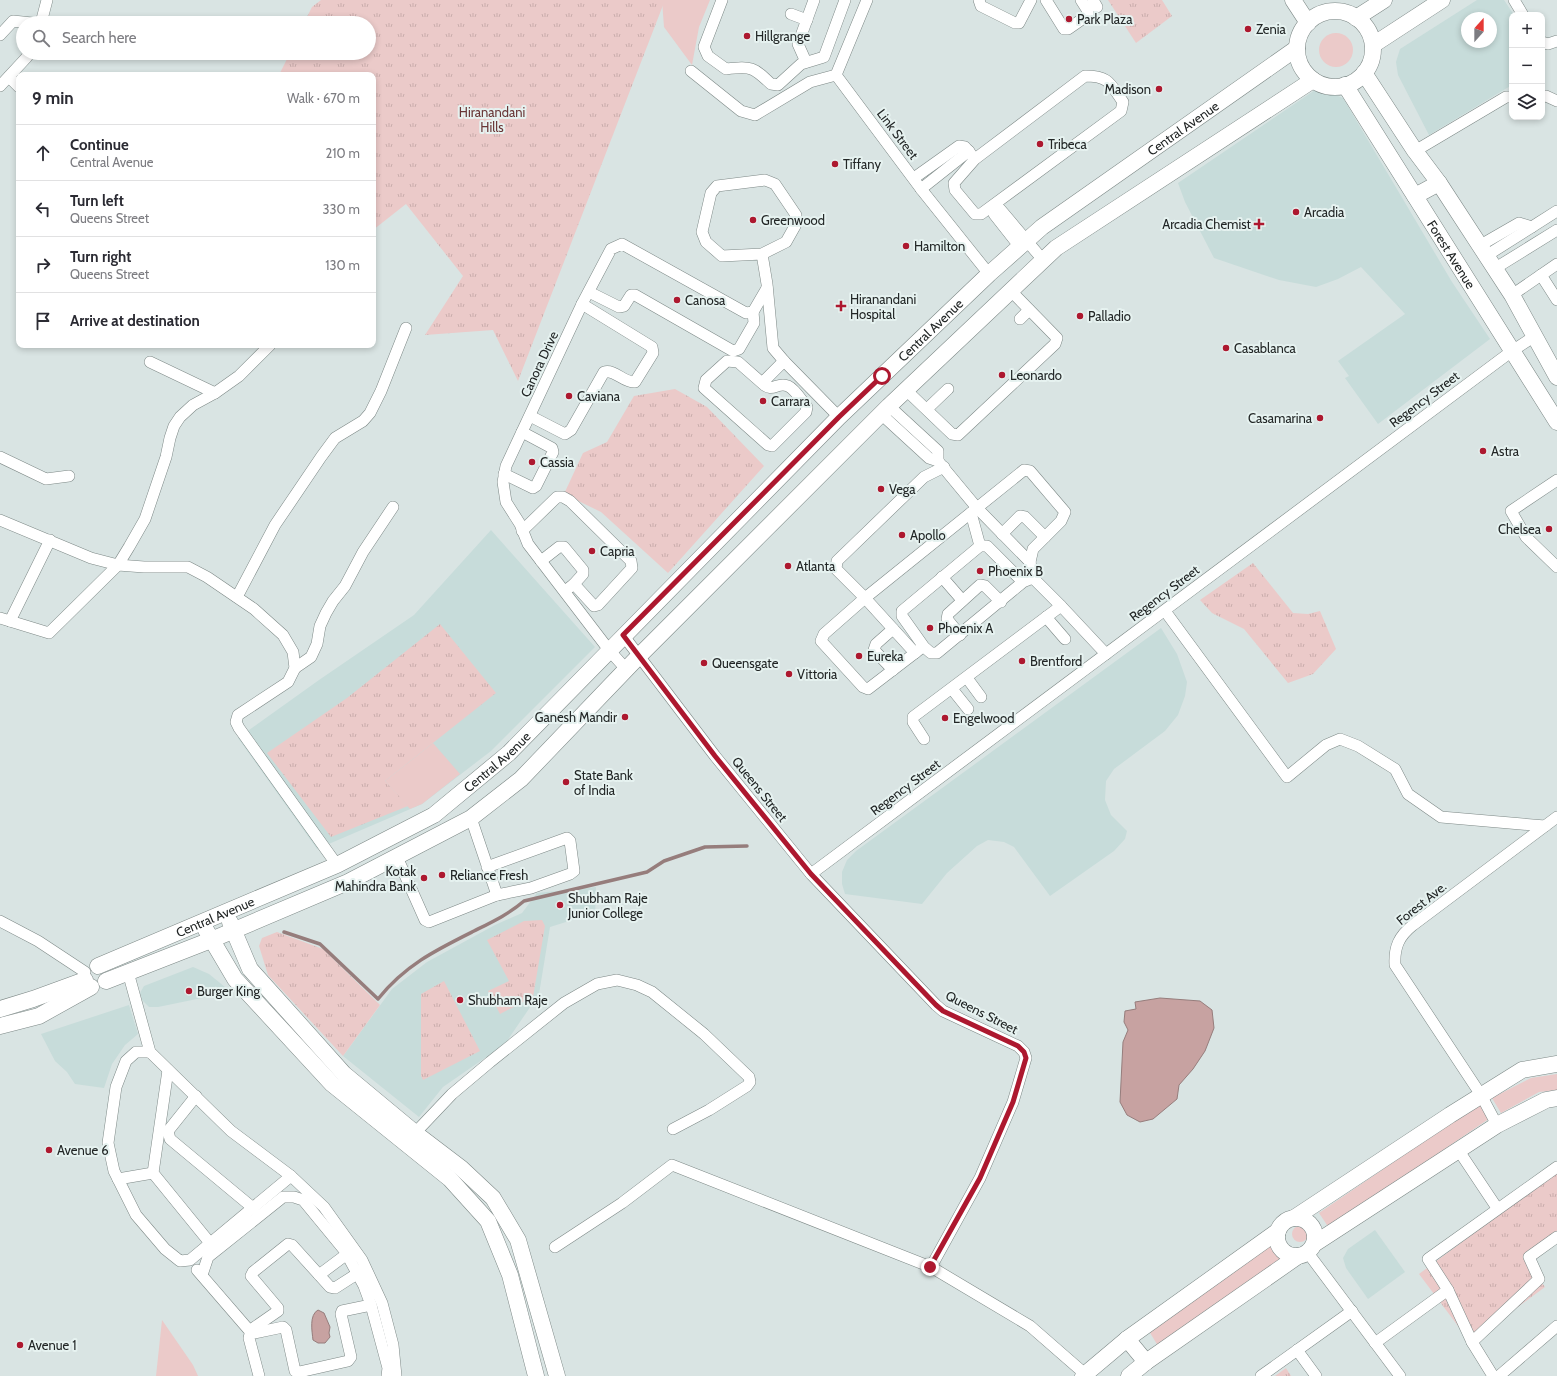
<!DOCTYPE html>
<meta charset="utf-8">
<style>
:root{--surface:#fff;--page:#f7f7f7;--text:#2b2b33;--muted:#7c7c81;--line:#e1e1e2}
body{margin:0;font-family:Cabin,sans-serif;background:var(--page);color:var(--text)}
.controls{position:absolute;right:12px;top:12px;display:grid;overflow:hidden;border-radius:8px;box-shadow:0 2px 6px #0003}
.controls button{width:36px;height:36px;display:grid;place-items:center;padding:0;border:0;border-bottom:1px solid var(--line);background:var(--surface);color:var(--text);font:20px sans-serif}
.compass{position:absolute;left:1461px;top:12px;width:36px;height:36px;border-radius:50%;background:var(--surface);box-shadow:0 2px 6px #0003;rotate:21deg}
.stop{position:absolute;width:12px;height:12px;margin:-9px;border:3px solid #ad182f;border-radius:50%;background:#fff}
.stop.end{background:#ad182f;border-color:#fff;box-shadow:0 1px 4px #0008}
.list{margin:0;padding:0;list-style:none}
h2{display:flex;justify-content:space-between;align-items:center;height:52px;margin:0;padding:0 16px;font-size:17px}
h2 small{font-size:13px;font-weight:400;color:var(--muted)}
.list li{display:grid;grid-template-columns:26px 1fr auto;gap:12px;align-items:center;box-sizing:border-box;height:56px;padding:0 16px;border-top:1px solid var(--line)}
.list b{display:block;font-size:15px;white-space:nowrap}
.list p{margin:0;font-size:13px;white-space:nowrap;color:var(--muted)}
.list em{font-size:13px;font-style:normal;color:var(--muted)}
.icon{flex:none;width:22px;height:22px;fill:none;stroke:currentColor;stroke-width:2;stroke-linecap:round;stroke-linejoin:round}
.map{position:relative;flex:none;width:1557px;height:1376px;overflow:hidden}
.search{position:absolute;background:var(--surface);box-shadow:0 2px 6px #0003;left:16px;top:16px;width:360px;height:44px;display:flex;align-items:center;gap:10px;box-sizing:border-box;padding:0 14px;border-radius:22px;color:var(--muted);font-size:15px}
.panel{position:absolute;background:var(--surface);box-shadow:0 2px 6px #0003;left:16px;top:72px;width:360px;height:276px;border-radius:8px}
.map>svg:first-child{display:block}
.built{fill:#c7dcda;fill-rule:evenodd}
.grass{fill:#ebcac9}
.park{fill:url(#park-tufts)}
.water{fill:#c7a2a1;stroke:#967d7c}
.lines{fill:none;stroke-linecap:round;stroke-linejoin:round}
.stream{stroke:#967d7c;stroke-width:3.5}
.street-casing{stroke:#7d8886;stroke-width:12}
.secondary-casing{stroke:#7d8886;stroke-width:17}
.street{stroke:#fff;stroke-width:11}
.secondary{stroke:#fff;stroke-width:16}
.route{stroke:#ad182f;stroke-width:5}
.poi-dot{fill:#ad182f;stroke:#e6f2f0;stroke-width:1.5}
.labels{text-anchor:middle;stroke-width:4;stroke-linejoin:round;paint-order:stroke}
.poi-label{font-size:13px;fill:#222626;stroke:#e6f2f0;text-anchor:start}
.park-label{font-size:13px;fill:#693636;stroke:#e6f2f0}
.street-label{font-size:13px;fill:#222626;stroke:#e6f2f0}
</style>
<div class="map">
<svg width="1557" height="1376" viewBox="0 0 1557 1376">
<defs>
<pattern id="park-tufts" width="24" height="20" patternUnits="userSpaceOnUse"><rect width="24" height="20" fill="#ebcac9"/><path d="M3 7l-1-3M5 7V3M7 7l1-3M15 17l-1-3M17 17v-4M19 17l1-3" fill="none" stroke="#c9adac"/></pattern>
</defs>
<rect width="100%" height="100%" fill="#d9e4e3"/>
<g class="built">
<path d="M 1477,0 L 1504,0 L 1514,15 L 1512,15 L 1512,85 L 1429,135 L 1398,75 L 1396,62 L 1400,49 ZM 1467,18 L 1491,18 L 1491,42 L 1467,42 Z"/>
<path d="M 1318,88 L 1343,98 L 1452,282 L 1490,339 L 1378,424 L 1345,378 L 1349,376 L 1338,361 L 1405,314 L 1361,267 L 1338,279 L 1316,287 L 1279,280 L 1214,258 L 1185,202 L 1178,183 Z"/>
<path d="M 491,530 L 595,647 L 491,751 L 422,804 L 317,849 L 238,738 L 319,680 L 414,615 Z"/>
<path d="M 1161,628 L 1177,654 L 1187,682 L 1185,696 L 1178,715 L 1165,731 L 1114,769 L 1106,781 L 1105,800 L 1111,815 L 1127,831 L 1125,839 L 1114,851 L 1050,896 L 1014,847 L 1004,842 L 988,840 L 977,846 L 947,873 L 922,904 L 845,894 L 842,884 L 842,872 L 847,860 L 856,851 Z"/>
<path d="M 596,887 L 595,918 L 582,917 L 550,927 L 539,994 L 505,1044 L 443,1087 L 419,1117 L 343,1056 L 392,989 L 427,962 L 495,925 L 522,913 L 537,893 Z"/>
<path d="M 193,967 L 209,974 L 231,992 L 158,1007 L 149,1007 L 142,1000 L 140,993 L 144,986 Z"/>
<path d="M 129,1005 L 138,1034 L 125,1045 L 112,1064 L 104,1088 L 75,1084 L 67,1072 L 55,1061 L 41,1034 Z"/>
<path d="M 1375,1230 L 1405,1272 L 1368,1299 L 1346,1268 L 1343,1258 L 1348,1249 Z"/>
</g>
<g class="grass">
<path d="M 662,0 L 710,0 L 699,27 L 692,65 L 664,27 Z"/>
<circle cx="1336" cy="50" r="17"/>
<path d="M 433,743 L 460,774 L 422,804 L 410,809 L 385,781 Z"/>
<path d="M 1557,1074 L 1557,1090 L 1539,1092 L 1501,1113 L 1492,1098 L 1531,1078 Z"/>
<path d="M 1480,1103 L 1490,1118 L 1329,1228 L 1319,1213 Z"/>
<circle cx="1300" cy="1234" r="8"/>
<path d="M 1275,1242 L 1285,1256 L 1158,1346 L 1149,1331 Z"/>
<path d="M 162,1320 L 193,1365 L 198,1376 L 156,1376 Z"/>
</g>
<g class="park">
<path d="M 321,0 L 665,0 L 518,381 L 493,330 L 425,335 L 463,276 L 406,204 L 373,230 L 373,75 L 279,75 L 290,53 L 369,53 L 369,23 L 304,23 L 312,7 Z"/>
<path d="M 1108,0 L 1162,0 L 1172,16 L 1136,43 Z"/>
<path d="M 675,389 L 707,407 L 764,466 L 668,573 L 601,512 L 564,494 L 583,453 L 607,442 L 634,396 Z"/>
<path d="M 1253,563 L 1293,613 L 1308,614 L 1320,611 L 1336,649 L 1313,674 L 1288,683 L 1244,629 L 1212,613 L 1200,600 Z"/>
<path d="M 440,624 L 496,693 L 385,781 L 408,806 L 331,837 L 267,753 L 347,698 Z"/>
<path d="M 542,920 L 545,926 L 533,997 L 500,1014 L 488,991 L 509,981 L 487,940 L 524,921 Z"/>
<path d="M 277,932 L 323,949 L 380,1005 L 343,1056 L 268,975 L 259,946 L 262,938 Z"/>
<path d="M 444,981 L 480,1051 L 423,1080 L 421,1076 L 421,994 Z"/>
<path d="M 1557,1171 L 1557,1243 L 1528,1264 L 1545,1287 L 1470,1342 L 1419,1274 Z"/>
<path d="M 1286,1368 L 1291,1376 L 1275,1376 Z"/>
</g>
<g class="water">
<path d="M 1160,998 L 1200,1001 L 1212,1010 L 1214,1028 L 1205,1051 L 1193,1069 L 1179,1085 L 1177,1099 L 1153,1119 L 1140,1122 L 1127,1115 L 1120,1102 L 1123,1042 L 1128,1030 L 1124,1022 L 1125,1011 L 1136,1009 L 1135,1002 Z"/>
<path d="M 318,1310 L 324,1313 L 330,1327 L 329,1333 L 330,1337 L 325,1343 L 318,1343 L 313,1340 C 312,1331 309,1315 318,1310 Z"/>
</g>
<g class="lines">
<path class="stream" d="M 284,932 L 320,944 L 378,999 C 405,965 436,950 474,931 C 492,922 509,914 524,901 L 647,872 L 664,861 L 705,847 L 747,846"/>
<g class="street-casing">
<g id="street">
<path d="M 722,0 L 704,47 L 708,56 L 726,69 C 752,66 753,67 771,84 L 778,85 L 801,64 L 824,57 L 845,0"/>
<path d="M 867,0 L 836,75 L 921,189 L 989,274"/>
<path d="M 979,0 L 981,6 L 1015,23 L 1019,23 L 1031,0"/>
<path d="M 1046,0 L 1064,29 L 1068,29 L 1088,15 L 1088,11 L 1081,0"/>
<path d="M 1093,0 L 1097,7"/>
<path d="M 1514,0 L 1523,15"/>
<path d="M 791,14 L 807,20"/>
<path d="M 41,23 L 47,0"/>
<path d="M 0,35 L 13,21 L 32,23"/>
<path d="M 1542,42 L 1548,44 L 1557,41"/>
<path d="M 806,62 L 798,44 L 814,0"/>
<path d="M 691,71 L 741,111 L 755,115 L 810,82 L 836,75"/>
<path d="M 9,77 L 19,87"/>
<path d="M 0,86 L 26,58 L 30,53"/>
<path d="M 1542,97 L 1546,96 L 1557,101"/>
<path d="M 1415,151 L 1506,97 L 1512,97"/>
<path d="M 914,178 L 959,146 L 965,147 L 975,159 L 1085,76 C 1109,76 1110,83 1123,102 L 1121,111 L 981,214 L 975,214 L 955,190 L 954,183 L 975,159"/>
<path d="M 921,189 L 969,151"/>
<path d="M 1000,209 L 1043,260"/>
<path d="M 994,214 L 1020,247"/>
<path d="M 1479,246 L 1519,223 L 1532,227"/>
<path d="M 762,254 L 722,256 L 706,242 L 702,232 L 711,193 L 717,186 L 765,180 L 775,184 L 796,215 L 795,226 L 786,242 L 762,254 L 767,284 L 773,348 L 784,361 L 839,417"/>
<path d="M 1486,256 L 1557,211"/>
<path d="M 1494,269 L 1557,230"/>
<path d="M 1541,275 L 1557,300"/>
<path d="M 589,292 L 619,307 L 624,306 L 631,295 L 635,295 L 733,351 L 739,349 L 754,323 L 753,312"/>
<path d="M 1512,295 L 1557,264"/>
<path d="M 1020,319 L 1029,310"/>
<path d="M 150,362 L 215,393"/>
<path d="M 762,383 C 773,394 777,381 788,386 C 795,389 802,401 807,407 L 806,412 L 772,446 L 768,445 L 704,388 L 706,380 L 727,361 L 738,362 L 762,383 L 784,361"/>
<path d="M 906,390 L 952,434 L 958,435 L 1055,344 L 1057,338 L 1011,291"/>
<path d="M 889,406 L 938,451 L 938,461"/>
<path d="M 927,409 L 948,389"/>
<path d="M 881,414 L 929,458 L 938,461 L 977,508 L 1030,562 L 1033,578 L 1061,606 L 1106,654"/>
<path d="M 530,416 L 565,434 L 571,430 L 604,372 C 615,369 624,383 635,382 L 653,353 L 652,347 L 582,304"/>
<path d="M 0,457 L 46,479 L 69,476"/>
<path d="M 504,474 L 533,488 L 536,486 L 553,452 L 552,448 L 522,432"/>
<path d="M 1557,480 L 1511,511 L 1526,537 L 1557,567"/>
<path d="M 971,513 L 980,546"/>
<path d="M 0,520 L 91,558 L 118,565 L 144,567 L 188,567 L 207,577 L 254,609 L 283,635 L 293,652 L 295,668 L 288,682 L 238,715 L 236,722 L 239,728 L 337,865"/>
<path d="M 522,531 L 557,497 L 563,497 L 570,501 L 631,561 L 632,568 L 598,605 L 594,606 L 574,584 L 565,591"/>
<path d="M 1002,534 L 1020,516 L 1025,517 L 1045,537"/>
<path d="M 541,561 L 559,547 L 564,547 L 583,570 L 583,574 L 574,584"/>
<path d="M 942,577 L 962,600"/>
<path d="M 1023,582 L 987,546 L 980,546 L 902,611 L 902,616 L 924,647 L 931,653 L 937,653 L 1023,582 L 1033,578"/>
<path d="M 237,597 L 275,525 L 321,457 L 335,438 L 363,421 L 370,413 L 381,391 L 406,328"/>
<path d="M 1165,611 L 1287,777 L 1326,745 L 1340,739 L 1358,746 L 1395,769 L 1408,794 L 1441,817 L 1545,826"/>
<path d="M 1046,617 L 1065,639"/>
<path d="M 0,618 L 49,633 L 118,565 L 129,547 L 145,519 L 166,457 L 170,438 L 174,426 L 180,417 L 193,405 L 215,393 L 239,376 L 270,345"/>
<path d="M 10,621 L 50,540"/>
<path d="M 623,635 L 715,756 L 811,874 L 936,1005 L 943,1011 L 1018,1046 L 1024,1052 L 1026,1058 L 1013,1102 L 980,1178 L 931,1267"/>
<path d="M 960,635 L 947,619 L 948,614 L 980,585 L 985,586 L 1001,602"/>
<path d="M 920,649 L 915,653 L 865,598 L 836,569 L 837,561 L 924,477 L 944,467"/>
<path d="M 915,653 L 868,689 L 863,687 L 821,641 L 824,634 L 865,598 L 1024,470 L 1030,471 L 1065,512 L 1061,521 L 1033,549 L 1030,562"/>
<path d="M 295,668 L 311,657 L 317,644 L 320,626 L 326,613 L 333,601 L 345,586 L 363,552 L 393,507"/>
<path d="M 626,669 L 609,650 L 528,544 L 520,524 L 506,502 L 503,482 L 506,466 L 582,304 L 611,249 L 622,244 L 746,313 L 753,312 L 767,288"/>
<path d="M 893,670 L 874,650 L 876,644 L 893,629"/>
<path d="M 967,678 L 981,697"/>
<path d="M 952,689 L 968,709"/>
<path d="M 924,739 L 913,722 L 913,717 L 1061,606"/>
<path d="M 471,818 L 497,895 L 531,888 L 570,874 L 574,871 L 570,841 L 567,838 L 487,867"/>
<path d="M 397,857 L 425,920 L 429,922 L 497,895"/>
<path d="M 811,874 L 1512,351 L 1535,336"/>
<path d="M 0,921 L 38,941 L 85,972"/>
<path d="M 128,972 L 150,1052 L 231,1131 L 291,1176 L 324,1207 L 362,1260 L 382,1303 L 393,1345 L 396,1376"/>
<path d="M 150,1052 L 136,1052 L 126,1061 L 116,1087 L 108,1143 L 114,1171 L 136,1215 L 165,1249 L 180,1261 L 190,1260 L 291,1176"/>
<path d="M 168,1070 L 153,1173 L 210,1243"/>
<path d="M 196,1096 L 168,1131 L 170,1139 L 253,1208"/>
<path d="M 1497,1125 L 1481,1095 L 1395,965 C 1394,947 1399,936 1413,925 L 1557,817"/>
<path d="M 415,1133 L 452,1094 L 490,1062 L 564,1003 L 597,984 L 617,980 L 637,985 L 652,992 L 704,1034 L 749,1077 L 750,1082 L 747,1086 L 709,1110 L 673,1129"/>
<path d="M 1459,1151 L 1497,1208"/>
<path d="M 1557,1167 L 1428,1259 L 1448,1290 L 1472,1342 L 1539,1279 L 1529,1257 L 1557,1237"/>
<path d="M 118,1179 L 153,1173"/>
<path d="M 555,1247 L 622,1203 L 672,1165 L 931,1267 L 1030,1326 L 1085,1374"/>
<path d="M 1308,1253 L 1400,1376"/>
<path d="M 197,1270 L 248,1329 L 252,1329 L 278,1311 L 278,1308 L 251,1276 L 253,1272 L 288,1244 L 292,1245 L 330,1287 L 335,1288 L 363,1270"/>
<path d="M 202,1275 L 208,1257 L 283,1197 L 294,1197 L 303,1200 L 345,1251 L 364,1286 L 371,1305 L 342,1311 L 341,1314 L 351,1357 L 348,1361 L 299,1372 L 295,1371 L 286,1330 L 283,1327 L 250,1334 L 249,1338 L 259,1376"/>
<path d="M 319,1275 L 347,1254"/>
<path d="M 371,1305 L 388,1368 L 387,1376"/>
<path d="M 1472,1342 L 1493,1376"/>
<path d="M 1375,1343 L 1448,1290"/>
<path d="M 1297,1350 L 1316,1376"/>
<path d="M 1261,1376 L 1352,1311"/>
<path d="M 1499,1376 L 1557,1326"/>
</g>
</g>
<g class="secondary-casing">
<g id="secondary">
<path d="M 1293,0 L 1308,23"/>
<circle cx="1335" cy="49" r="38"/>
<path d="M 1356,18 L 1384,0"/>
<path d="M 1373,45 L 1442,0"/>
<path d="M 1364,73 L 1415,151 L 1439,183 L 1512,295 L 1557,377"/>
<path id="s1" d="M 1345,85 L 1557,422"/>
<path d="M 1415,196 L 1439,183"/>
<path d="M 230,922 L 250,969 L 344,1074 L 415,1133 L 461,1168 L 493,1198 L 518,1240 L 557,1376"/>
<path d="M 206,930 L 235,979 L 332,1084 L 450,1179 L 488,1221 L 510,1275 L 536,1376"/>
<path id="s2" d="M 98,966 L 337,865 L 434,815 L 509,753 L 839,417 L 989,274 L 1042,227 L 1297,48"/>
<path d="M 106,981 L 211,940 L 348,882 L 471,818 L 521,779 L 638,657 L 889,406 L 1056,248 L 1313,80"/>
<path d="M 0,1009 L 33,999 L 85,980"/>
<path d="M 0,1026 L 39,1016 L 91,987"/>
<circle cx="1296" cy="1237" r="19"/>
<path d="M 1294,1218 L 1450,1115 L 1522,1070 L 1557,1064"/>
<path d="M 1314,1244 L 1497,1125 L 1546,1100 L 1557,1098"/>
<path d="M 1127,1339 L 1146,1362"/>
<path d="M 1083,1376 L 1127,1339 L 1278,1231"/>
<path d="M 1129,1376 L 1146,1362 L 1298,1256"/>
</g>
</g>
<use href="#street" class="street"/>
<use href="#secondary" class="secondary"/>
</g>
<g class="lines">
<path class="route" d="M 882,376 L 839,417 L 623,635 L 715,756 L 811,874 L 936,1005 L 943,1011 L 1018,1046 L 1024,1052 L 1026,1058 L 1013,1102 L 980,1178 L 930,1267"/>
</g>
<g class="poi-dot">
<circle cx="1069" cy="19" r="4"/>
<circle cx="1248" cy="29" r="4"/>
<circle cx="747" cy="36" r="4"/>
<circle cx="1159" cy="89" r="4"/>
<circle cx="1040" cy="144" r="4"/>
<circle cx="835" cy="164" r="4"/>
<circle cx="1296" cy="212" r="4"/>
<circle cx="753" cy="220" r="4"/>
<path d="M1257 218h4v4h4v4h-4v4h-4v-4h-4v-4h4z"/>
<circle cx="906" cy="246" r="4"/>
<circle cx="677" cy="300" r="4"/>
<path d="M839 300h4v4h4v4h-4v4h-4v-4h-4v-4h4z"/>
<circle cx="1080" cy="316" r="4"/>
<circle cx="1226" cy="348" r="4"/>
<circle cx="1002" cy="375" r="4"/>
<circle cx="569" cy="396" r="4"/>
<circle cx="763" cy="401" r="4"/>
<circle cx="1320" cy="418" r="4"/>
<circle cx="1483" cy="451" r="4"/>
<circle cx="532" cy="462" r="4"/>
<circle cx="881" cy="489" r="4"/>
<circle cx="1549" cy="529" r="4"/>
<circle cx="902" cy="535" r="4"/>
<circle cx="592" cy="551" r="4"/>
<circle cx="788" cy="566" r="4"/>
<circle cx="980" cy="571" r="4"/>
<circle cx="930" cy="628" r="4"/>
<circle cx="859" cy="656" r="4"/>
<circle cx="1022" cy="661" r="4"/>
<circle cx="704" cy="663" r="4"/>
<circle cx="789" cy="674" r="4"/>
<circle cx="625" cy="717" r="4"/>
<circle cx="945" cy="718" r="4"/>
<circle cx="566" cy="782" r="4"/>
<circle cx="442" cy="875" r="4"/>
<circle cx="424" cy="878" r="4"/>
<circle cx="560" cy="905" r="4"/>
<circle cx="189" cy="991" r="4"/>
<circle cx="460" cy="1000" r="4"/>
<circle cx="49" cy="1150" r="4"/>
<circle cx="20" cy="1345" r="4"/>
</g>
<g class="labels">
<g class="poi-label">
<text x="1077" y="24">Park Plaza</text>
<text x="1256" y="34">Zenia</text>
<text x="755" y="41">Hillgrange</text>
<text x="1151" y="94" text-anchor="end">Madison</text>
<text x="1048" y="149">Tribeca</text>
<text x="843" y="169">Tiffany</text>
<text x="1304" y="217">Arcadia</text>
<text x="761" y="225">Greenwood</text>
<text x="1251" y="229" text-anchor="end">Arcadia Chemist</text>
<text x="914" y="251">Hamilton</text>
<text x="850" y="304">Hiranandani<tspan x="850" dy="15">Hospital</tspan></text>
<text x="685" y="305">Canosa</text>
<text x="1088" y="321">Palladio</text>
<text x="1234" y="353">Casablanca</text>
<text x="1010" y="380">Leonardo</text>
<text x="577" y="401">Caviana</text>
<text x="771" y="406">Carrara</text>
<text x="1312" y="423" text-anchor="end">Casamarina</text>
<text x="1491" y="456">Astra</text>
<text x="540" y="467">Cassia</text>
<text x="889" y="494">Vega</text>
<text x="1541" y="534" text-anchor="end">Chelsea</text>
<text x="910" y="540">Apollo</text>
<text x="600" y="556">Capria</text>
<text x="796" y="571">Atlanta</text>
<text x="988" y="576">Phoenix B</text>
<text x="938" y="633">Phoenix A</text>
<text x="867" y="661">Eureka</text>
<text x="1030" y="666">Brentford</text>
<text x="712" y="668">Queensgate</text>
<text x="797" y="679">Vittoria</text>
<text x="617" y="722" text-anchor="end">Ganesh Mandir</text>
<text x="953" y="723">Engelwood</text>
<text x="574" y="780">State Bank<tspan x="574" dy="15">of India</tspan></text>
<text x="416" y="876" text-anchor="end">Kotak<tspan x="416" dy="15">Mahindra Bank</tspan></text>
<text x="450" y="880">Reliance Fresh</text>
<text x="568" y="903">Shubham Raje<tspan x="568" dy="15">Junior College</tspan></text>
<text x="197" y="996">Burger King</text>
<text x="468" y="1005">Shubham Raje</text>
<text x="57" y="1155">Avenue 6</text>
<text x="28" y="1350">Avenue 1</text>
</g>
<g class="park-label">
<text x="492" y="117">Hiranandani<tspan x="492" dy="15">Hills</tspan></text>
</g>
<g class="street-label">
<text dy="5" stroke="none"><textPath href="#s2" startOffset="1387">Central Avenue</textPath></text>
<text transform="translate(898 134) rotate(53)" y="5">Link Street</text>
<text dy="5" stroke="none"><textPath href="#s1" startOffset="200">Forest Avenue</textPath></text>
<text dy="5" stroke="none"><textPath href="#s2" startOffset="1063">Central Avenue</textPath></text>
<text transform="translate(539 364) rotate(-65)" y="5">Canora Drive</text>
<text transform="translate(1424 399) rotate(-37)" y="5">Regency Street</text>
<text transform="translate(1164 593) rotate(-37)" y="5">Regency Street</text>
<text dy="5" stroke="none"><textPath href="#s2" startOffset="451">Central Avenue</textPath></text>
<text transform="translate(905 787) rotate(-37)" y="5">Regency Street</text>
<text transform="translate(760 789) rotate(51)" y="5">Queens Street</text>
<text transform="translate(1421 903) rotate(-39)" y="5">Forest Ave.</text>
<text dy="5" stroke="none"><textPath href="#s2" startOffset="127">Central Avenue</textPath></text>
<text transform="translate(982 1012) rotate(27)" y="5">Queens Street</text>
</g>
</g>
</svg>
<div class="controls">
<button>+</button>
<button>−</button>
<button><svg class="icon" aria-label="layers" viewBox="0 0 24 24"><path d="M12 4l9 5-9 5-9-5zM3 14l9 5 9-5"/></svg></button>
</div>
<svg class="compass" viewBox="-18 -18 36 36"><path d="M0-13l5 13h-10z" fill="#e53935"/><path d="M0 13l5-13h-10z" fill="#7c7c81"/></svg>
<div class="stop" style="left:882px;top:376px"></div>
<div class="stop end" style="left:930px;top:1267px"></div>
<div class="search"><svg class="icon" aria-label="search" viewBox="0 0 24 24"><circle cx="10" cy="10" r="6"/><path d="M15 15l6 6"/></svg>Search here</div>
<section class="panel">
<h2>9 min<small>Walk · 670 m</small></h2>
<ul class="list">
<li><svg class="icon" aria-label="ahead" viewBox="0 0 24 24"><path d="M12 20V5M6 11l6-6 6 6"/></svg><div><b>Continue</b><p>Central Avenue</p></div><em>210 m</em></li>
<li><svg class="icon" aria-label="left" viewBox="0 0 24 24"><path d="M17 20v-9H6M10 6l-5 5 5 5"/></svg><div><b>Turn left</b><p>Queens Street</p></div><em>330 m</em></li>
<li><svg class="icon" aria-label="right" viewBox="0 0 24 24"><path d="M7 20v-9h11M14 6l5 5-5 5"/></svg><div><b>Turn right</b><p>Queens Street</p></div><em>130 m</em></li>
<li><svg class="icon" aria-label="arrive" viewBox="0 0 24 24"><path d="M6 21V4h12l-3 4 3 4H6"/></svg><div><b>Arrive at destination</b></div></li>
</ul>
</section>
</div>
